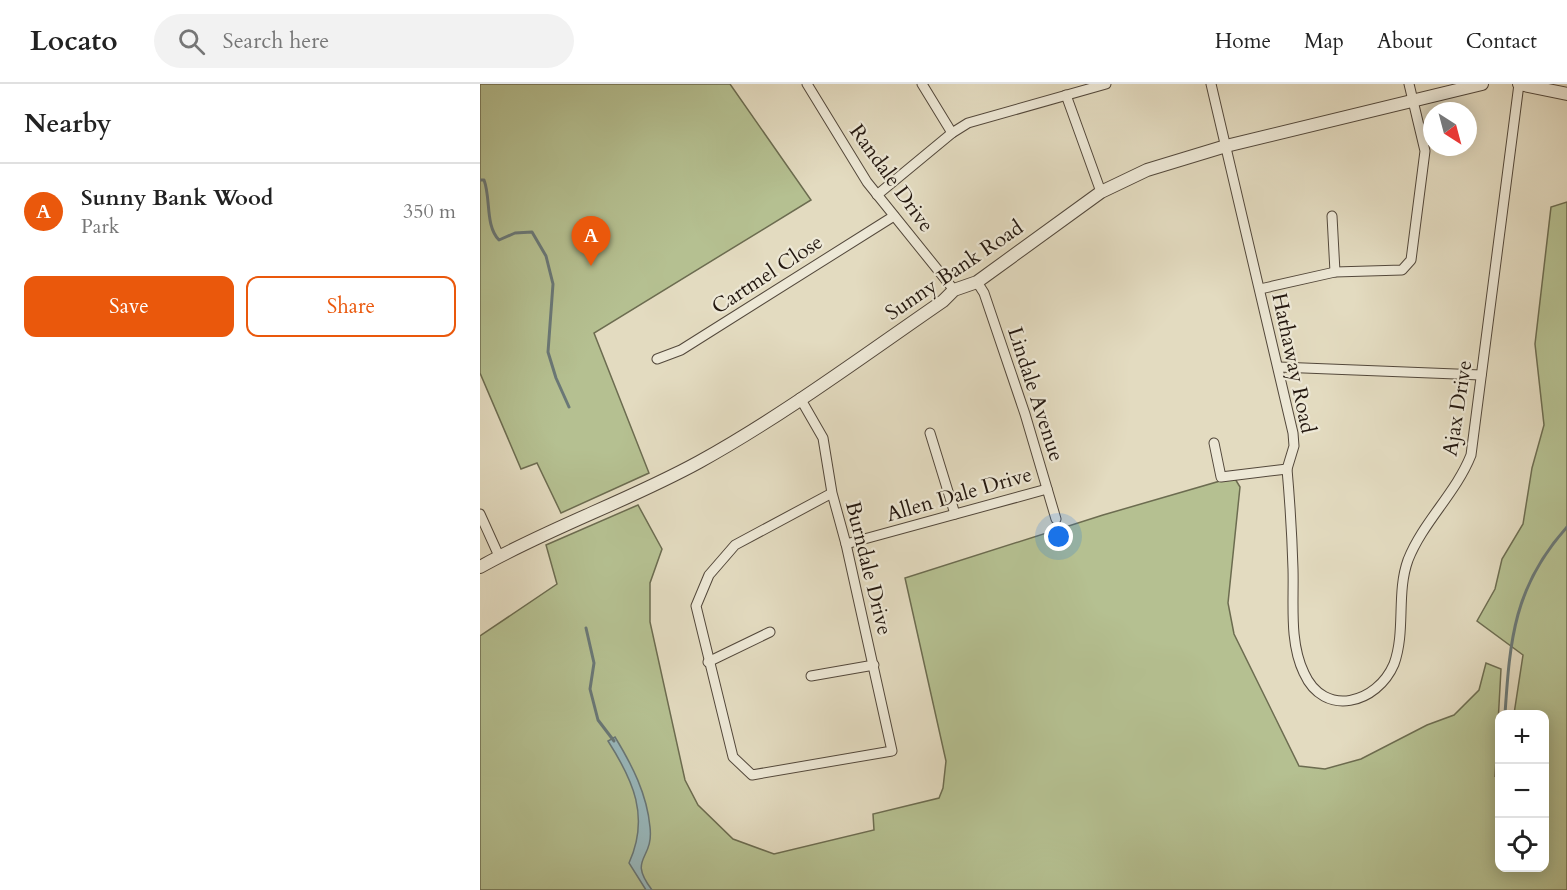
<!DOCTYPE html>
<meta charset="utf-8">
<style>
:root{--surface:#fff;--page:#f2f2f2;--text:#222;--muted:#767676;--line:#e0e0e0;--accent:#ea580c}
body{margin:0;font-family:Cardo,serif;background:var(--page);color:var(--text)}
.controls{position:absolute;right:18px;bottom:18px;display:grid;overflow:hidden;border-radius:12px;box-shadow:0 3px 15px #0003}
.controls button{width:54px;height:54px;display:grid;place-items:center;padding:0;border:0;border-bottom:2px solid var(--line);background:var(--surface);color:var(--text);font:30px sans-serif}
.compass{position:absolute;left:943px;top:18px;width:54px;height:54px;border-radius:50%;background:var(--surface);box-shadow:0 3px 15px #0003;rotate:144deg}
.you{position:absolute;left:579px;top:453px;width:21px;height:21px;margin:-15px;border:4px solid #fff;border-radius:50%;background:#1a73e8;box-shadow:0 0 0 9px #1a73e833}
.badge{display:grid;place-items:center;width:39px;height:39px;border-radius:50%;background:var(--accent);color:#fff;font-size:20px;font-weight:700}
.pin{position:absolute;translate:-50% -50px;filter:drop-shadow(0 2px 3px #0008)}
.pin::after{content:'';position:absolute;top:32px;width:21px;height:18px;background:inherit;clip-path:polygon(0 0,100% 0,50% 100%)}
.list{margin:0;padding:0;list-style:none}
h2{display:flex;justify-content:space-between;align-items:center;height:78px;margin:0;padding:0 24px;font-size:26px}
h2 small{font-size:20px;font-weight:400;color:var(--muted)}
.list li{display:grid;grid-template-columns:39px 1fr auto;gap:18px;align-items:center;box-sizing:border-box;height:96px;padding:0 24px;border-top:2px solid var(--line)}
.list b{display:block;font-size:22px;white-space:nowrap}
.list p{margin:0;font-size:20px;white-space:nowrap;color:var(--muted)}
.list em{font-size:20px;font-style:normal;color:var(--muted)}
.actions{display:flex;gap:12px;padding:18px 24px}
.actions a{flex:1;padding:14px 0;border:2px solid var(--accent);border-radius:12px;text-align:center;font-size:21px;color:var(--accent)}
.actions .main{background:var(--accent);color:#fff}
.icon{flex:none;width:33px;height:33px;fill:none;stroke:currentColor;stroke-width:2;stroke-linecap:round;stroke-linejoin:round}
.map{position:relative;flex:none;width:1087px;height:806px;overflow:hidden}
header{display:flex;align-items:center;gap:36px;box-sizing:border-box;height:84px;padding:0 30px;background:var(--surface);border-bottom:2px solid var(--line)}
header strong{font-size:28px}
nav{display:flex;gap:33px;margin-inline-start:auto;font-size:21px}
.search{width:420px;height:54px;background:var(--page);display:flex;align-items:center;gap:15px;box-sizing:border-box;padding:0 21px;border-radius:33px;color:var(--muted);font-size:22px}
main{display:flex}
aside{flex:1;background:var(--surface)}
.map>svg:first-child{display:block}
.green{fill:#b5c091;stroke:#6c6c50;stroke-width:1.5}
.water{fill:#99b8bc;stroke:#6a7877;stroke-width:1.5}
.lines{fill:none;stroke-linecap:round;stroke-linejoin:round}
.stream{stroke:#6a7877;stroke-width:3}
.minor-casing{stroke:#53483b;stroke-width:11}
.tertiary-casing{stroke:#53483b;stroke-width:14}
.minor{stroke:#ede8d6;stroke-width:9}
.tertiary{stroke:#ede8d6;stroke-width:12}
.labels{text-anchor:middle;stroke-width:4.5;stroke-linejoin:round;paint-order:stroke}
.street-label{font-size:21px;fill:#23170f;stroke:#ede8d6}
</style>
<header>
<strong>Locato</strong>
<div class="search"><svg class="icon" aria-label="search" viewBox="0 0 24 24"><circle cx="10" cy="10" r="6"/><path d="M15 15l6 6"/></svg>Search here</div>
<nav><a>Home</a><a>Map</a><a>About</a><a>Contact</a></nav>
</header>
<main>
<aside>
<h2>Nearby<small></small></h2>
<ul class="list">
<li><span class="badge">A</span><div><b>Sunny Bank Wood</b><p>Park</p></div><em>350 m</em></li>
</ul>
<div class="actions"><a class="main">Save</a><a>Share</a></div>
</aside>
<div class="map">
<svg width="1087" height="806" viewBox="0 0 1087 806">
<rect width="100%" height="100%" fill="#e3dbc0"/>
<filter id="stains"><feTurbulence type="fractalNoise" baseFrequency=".00333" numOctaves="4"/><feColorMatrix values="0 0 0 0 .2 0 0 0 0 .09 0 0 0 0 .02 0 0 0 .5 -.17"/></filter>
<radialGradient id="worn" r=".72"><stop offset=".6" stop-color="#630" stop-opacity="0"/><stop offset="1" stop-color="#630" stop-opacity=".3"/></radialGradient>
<g class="green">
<path d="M 0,0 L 250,0 L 331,116 L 114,249 L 169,389 L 81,429 L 57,379 L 41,385 L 0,289 Z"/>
<path d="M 1087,118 L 1087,806 L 0,806 L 0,552 L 77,500 L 66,461 L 158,421 L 182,465 L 170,499 L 170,538 L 205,696 L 218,721 L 253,755 L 294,770 L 394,746 L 393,730 L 459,714 L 463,704 L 466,677 L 425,494 L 623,431 L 754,393 L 760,403 L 748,519 L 754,550 L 819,682 L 845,685 L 881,675 L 947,641 L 974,631 L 999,606 L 1006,579 L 1021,585 L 1015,693 L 1019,686 L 1020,784 L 1064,784 L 1064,630 L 1034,630 L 1043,571 L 997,537 L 1015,505 L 1022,475 L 1043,440 L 1052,384 L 1064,341 L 1055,260 L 1071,123 Z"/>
</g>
<path class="water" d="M 135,653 C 152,681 167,710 170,743 C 174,777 147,773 172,806 L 166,806 L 149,779 C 170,733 153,696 128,657 Z"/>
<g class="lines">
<g class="stream">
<path d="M 0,96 L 4,96 C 11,114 5,142 19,156 L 35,149 L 52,148 L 66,172 L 73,200 L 68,268 L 76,294 L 89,323"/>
<path d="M 106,544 L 114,579 L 110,605 L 118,636 L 134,657"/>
<path d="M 1025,630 C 1030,555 1034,502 1087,443"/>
</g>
<g class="minor-casing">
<g id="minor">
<path d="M 327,0 L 387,98 L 474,206"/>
<path d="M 442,0 L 472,49"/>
<path d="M 731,0 L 813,349 L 814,362 L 807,385 C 810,419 812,452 813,485 C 814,519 809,558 824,589 C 844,634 897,620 914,580 C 926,547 916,509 928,476 C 943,438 976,409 991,371 L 1039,0"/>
<path d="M 586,11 L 621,108"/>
<path d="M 397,111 L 472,49 L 488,39 L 626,0"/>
<path d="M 852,132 L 855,188"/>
<path d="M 497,198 L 504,209 L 545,330 L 576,435"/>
<path d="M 780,205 L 855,188 L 922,186 L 931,176 L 945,67 L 929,0"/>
<path d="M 177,275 L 201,266 L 414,132"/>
<path d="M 799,283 L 1001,291"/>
<path d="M 320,314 L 343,354 L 352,409 L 366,460 L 412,667 L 272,691 L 253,673 L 216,522 L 229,491 L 255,461 L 352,409"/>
<path d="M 450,349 L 475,430"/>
<path d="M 734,359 L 741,393 L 807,385"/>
<path d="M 0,430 L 19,472"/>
<path d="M 366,460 L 567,405"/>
<path d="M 228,578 L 290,548"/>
<path d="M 331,592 L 394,581"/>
</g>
</g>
<g class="tertiary-casing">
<g id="tertiary">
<path d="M 1039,0 L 1087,10"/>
<path d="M 0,483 C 71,443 148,417 219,378 C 304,331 383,272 463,217 L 474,206 L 497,198 L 621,108 L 667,86 L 746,62 L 1002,0"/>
</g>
</g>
<use href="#minor" class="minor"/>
<use href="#tertiary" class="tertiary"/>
</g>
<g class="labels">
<g class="street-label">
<text transform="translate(412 94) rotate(54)" y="7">Randale Drive</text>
<text transform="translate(474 186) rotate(-34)" y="7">Sunny Bank Road</text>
<text transform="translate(287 190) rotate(-33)" y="7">Cartmel Close</text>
<text transform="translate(814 279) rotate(78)" y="7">Hathaway Road</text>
<text transform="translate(556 310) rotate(72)" y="7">Lindale Avenue</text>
<text transform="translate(977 324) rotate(-81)" y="7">Ajax Drive</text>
<text transform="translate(479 410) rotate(-16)" y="7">Allen Dale Drive</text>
<text transform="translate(389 484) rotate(76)" y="7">Burndale Drive</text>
</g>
</g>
<rect width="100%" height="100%" filter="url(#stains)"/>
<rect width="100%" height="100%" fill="url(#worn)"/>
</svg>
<div class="controls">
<button>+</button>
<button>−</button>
<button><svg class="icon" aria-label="locate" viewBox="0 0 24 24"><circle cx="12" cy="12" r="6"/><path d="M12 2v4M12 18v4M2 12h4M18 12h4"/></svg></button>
</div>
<svg class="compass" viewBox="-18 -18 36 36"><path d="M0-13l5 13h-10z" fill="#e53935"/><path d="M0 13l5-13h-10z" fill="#767676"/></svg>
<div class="you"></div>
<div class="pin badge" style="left:111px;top:182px">A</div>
</div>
</main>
